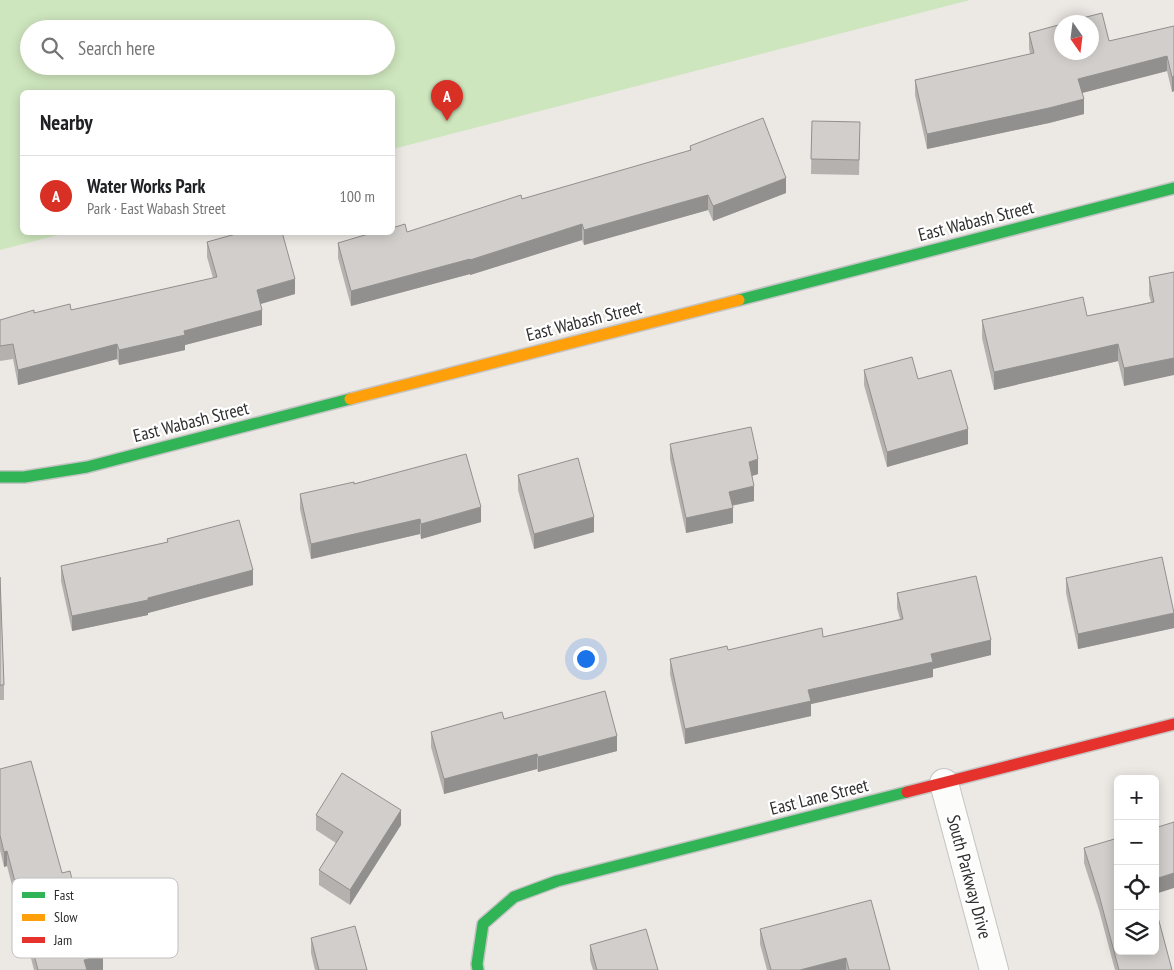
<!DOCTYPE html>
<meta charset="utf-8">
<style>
:root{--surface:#fff;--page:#f2f2f2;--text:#202124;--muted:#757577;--line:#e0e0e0;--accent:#d93025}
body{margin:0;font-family:"PT Sans Narrow",sans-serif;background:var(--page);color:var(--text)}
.controls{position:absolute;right:15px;bottom:15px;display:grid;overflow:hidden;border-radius:8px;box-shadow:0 2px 12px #0003}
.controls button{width:45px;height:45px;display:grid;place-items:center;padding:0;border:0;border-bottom:1px solid var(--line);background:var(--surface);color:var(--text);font:25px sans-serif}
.compass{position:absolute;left:1054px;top:15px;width:45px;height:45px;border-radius:50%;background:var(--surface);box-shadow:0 2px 12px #0003;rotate:166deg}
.you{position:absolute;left:585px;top:658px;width:18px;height:18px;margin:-12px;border:4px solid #fff;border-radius:50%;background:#1a73e8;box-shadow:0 0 0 8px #1a73e833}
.badge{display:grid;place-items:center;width:32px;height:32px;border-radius:50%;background:var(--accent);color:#fff;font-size:16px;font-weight:700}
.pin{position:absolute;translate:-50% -41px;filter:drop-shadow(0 1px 2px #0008)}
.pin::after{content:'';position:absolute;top:26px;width:18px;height:15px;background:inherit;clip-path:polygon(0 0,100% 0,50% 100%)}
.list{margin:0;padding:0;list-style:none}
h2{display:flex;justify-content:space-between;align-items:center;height:65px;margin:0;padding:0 20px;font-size:21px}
h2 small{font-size:16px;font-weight:400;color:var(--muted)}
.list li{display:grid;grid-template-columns:32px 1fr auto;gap:15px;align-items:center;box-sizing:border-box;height:80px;padding:0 20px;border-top:1px solid var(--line)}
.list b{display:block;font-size:19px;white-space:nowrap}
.list p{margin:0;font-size:16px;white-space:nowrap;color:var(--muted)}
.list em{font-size:16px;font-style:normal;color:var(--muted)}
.icon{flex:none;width:28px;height:28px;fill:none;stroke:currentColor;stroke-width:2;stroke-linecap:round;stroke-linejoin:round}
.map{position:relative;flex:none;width:1174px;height:970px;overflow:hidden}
.search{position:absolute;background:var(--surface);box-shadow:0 2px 12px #0003;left:20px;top:20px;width:375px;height:55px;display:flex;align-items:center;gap:12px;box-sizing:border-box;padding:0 18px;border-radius:28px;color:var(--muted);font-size:19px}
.panel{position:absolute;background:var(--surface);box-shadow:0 2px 12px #0003;left:20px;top:90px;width:375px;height:145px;border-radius:8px}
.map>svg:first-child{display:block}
.green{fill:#cee6be;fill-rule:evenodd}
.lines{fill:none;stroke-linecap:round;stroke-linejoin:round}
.street-casing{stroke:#c5c4c5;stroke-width:30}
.fast-casing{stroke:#c5c4c5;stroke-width:14}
.slow-casing{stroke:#c5c4c5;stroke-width:14}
.jam-casing{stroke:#c5c4c5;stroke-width:14}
.street{stroke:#fcfcfb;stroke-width:28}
.fast{stroke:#30b455;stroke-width:11}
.slow{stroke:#ff9f0a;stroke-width:11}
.jam{stroke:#e5322d;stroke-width:11}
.wall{fill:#b4b1af}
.shaded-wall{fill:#92908e}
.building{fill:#d1cecb;stroke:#92908e}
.labels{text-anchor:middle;stroke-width:4.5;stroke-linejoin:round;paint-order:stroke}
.street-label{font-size:18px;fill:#2e2e2e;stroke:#fff}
.key{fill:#fff;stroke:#c0c0c0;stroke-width:1}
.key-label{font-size:14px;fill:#2e2e2e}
</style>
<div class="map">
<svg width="1174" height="970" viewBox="0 0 1174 970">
<rect width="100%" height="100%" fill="#ece8e4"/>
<path class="green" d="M 0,0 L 970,0 L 393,149 L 392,92 L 22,92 L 22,232 L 66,233 L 0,250 ZM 29,29 L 386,29 L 386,66 L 29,66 Z"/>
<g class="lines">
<g class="street-casing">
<path id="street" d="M 944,783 L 994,970"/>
</g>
<g class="fast-casing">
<g id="fast">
<path d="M 739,300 L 1174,188"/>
<path d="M 0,477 L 24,477 L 87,467 L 350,399"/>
<path d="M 478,970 L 477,964 L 483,924 L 514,897 L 557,881 L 907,792"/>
</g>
</g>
<g class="slow-casing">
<path id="slow" d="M 350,399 L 739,300"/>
</g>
<g class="jam-casing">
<path id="jam" d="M 907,792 L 1174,724"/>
</g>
<use href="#street" class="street"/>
<use href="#fast" class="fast"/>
<use href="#slow" class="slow"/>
<use href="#jam" class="jam"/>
</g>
<g class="wall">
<path d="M 1174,26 L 1174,91 L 1172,92 L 1167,71 L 1082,93 L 1084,114 L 1049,123 L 927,149 L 915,95 L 915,80 L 1030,54 L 1029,48 L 1029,33 L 1109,41 Z"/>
<path d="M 812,121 L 860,137 L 859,175 L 811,174 Z"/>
<path d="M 690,146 L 786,193 L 713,221 L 708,210 L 584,245 L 582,240 L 470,275 L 470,274 L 351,306 L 338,258 L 338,243 L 407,232 L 690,151 Z"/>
<path d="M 207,242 L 295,294 L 260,304 L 262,325 L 185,345 L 185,350 L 119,365 L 117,359 L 18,385 L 13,359 L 0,361 L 0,320 L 34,313 L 71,310 L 213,278 L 207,257 Z"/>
<path d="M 1174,272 L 1124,386 L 1118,361 L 994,390 L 982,338 L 982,320 L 1087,316 L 1151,302 L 1149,295 L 1149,277 Z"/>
<path d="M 864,370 L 918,379 L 968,444 L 887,467 L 864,385 Z"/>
<path d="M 670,444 L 758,474 L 752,476 L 754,501 L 732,506 L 733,523 L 686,533 L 670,459 Z"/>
<path d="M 518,475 L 594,532 L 534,549 L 518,490 Z"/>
<path d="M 354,484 L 481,522 L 421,539 L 420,534 L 311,559 L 300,509 L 300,494 Z"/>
<path d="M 167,539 L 253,585 L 148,613 L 148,615 L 72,631 L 61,581 L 61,566 L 167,542 Z"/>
<path d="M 0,577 L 4,685 L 4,700 L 0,700 Z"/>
<path d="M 1066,578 L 1174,628 L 1078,649 L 1066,593 Z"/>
<path d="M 897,593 L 991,655 L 933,669 L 933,677 L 811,704 L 811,716 L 685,744 L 670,674 L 670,659 L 823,637 L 900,619 L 897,608 Z"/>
<path d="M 504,719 L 617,751 L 538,772 L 537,769 L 444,794 L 431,747 L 431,732 Z"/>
<path d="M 0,769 L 62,873 L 81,917 L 103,970 L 34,970 L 7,866 L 4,867 L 0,850 Z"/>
<path d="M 316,815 L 401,825 L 350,905 L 319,885 L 319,870 L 336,843 L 316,830 Z"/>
<path d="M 1084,848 L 1172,970 L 1115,970 L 1099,910 L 1084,863 Z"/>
<path d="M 760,929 L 890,970 L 767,970 L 760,944 Z"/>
<path d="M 311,938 L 367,970 L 315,970 L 311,953 Z"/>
<path d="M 590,945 L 658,970 L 593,970 L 590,960 Z"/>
</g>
<g class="shaded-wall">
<path d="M 1167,56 L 1167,71 L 1078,94 L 1078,79 Z"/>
<path d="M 1174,76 L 1174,91 L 1172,92 L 1172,77 Z"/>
<path d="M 1084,99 L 1084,114 L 1049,123 L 927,149 L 927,134 Z"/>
<path d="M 786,178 L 786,193 L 713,221 L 713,206 Z"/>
<path d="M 708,195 L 708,210 L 584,245 L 584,230 Z"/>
<path d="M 582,224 L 582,240 L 470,275 L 470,260 Z"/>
<path d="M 470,259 L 470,274 L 351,306 L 351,291 Z"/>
<path d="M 295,279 L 295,294 L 257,305 L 257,290 Z"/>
<path d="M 262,310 L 262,325 L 185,345 L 185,350 L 119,365 L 119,350 L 184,331 Z"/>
<path d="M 117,344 L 117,359 L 18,385 L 18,370 Z"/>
<path d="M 1118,344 L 1118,361 L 994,390 L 994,372 Z"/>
<path d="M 1174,358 L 1174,375 L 1124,386 L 1124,368 Z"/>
<path d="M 968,429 L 968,444 L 887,467 L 887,452 Z"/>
<path d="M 758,459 L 758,474 L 749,477 L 749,462 Z"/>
<path d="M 754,486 L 754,501 L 729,506 L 729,492 Z"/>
<path d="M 481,507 L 481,522 L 421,539 L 421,524 Z"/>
<path d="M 733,508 L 733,523 L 686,533 L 686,518 Z"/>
<path d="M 594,517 L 594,532 L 534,549 L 534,534 Z"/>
<path d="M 420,519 L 420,534 L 311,559 L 311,544 Z"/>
<path d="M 253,570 L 253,585 L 148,613 L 148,615 L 72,631 L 72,616 L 148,598 Z"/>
<path d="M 1174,613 L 1174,628 L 1078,649 L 1078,634 Z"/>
<path d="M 991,640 L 991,655 L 933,669 L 933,677 L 811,704 L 811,716 L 685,744 L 685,729 L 808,690 L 931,654 Z"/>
<path d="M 617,736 L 617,751 L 538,772 L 538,757 Z"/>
<path d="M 537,754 L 537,769 L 444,794 L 444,779 Z"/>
<path d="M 401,810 L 401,825 L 350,905 L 350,890 Z"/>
<path d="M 7,851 L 7,866 L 4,867 L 4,852 Z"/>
<path d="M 1174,873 L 1174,888 L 1155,894 L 1155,879 Z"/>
<path d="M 103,955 L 103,970 L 84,970 L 84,960 Z"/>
<path d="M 846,958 L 846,970 L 800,970 Z"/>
</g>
<g class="building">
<path d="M 1102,13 L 1109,41 L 1174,26 L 1174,76 L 1172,77 L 1167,56 L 1078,79 L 1084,99 L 1049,108 L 927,134 L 915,80 L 1034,53 L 1029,33 L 1062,24 L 1062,52 L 1092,52 L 1092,22 L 1067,22 Z"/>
<path d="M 763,118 L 786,178 L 713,206 L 708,195 L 584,230 L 582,224 L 470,260 L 470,259 L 351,291 L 338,243 L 375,232 L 392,232 L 392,228 L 405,224 L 407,232 L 521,195 L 522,199 L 691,150 L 690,146 Z"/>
<path d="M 812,121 L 860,122 L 859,160 L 811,159 Z"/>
<path d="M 243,232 L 282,232 L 295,279 L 257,290 L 262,310 L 184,331 L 185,335 L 119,350 L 117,344 L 18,370 L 13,344 L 0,346 L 0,320 L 34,310 L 34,313 L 70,304 L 71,310 L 217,277 L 207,242 Z"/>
<path d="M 1174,272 L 1174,358 L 1124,368 L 1118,344 L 994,372 L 982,320 L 1083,297 L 1087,316 L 1154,302 L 1149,277 Z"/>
<path d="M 912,357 L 918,379 L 951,370 L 968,429 L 887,452 L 864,370 Z"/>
<path d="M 751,427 L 758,459 L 749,462 L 754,486 L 729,492 L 733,508 L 686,518 L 670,444 Z"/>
<path d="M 466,454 L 481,507 L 421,524 L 420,519 L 311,544 L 300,494 L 354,482 L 354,484 Z"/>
<path d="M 578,458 L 594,517 L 534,534 L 518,475 Z"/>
<path d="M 239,520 L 253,570 L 148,598 L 148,600 L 72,616 L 61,566 L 168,542 L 167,539 Z"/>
<path d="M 1162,557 L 1174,613 L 1078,634 L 1066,578 Z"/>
<path d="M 976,576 L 991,640 L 931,654 L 933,662 L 808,690 L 811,701 L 685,729 L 670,659 L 727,646 L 728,650 L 822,628 L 823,637 L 903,619 L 897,593 Z"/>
<path d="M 0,577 L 4,685 L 0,685 Z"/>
<path d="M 605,691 L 617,736 L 538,757 L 537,754 L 444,779 L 431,732 L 502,712 L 504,719 Z"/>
<path d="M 31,761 L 62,873 L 70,871 L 81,917 L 92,914 L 103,955 L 84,960 L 87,970 L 38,970 L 7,851 L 4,852 L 0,835 L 0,769 Z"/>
<path d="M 342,773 L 401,810 L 350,890 L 319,870 L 343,832 L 316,815 Z"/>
<path d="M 1174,822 L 1174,873 L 1155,879 L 1155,828 Z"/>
<path d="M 1118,838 L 1118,951 L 1155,951 L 1155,906 L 1172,970 L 1119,970 L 1099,895 L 1084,848 Z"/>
<path d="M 871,900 L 890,970 L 849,970 L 846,958 L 800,970 L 771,970 L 760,929 Z"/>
<path d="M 355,926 L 367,970 L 319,970 L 311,938 Z"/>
<path d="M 646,929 L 658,970 L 597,970 L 590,945 Z"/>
</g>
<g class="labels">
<g class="street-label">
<text transform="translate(976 221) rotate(-14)" y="6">East Wabash Street</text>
<text transform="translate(584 321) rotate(-14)" y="6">East Wabash Street</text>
<text transform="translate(191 422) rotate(-14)" y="6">East Wabash Street</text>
<text transform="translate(819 797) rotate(-14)" y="6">East Lane Street</text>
<text transform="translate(969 877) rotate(75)" y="6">South Parkway Drive</text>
</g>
</g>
<rect x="12" y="878" width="166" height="80" rx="8" class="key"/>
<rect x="22" y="892" width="23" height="6" fill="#30b455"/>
<rect x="22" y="914" width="23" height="7" fill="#ff9f0a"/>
<rect x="22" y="937" width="23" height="6" fill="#e5322d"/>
<g class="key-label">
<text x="54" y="900">Fast</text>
<text x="54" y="922">Slow</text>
<text x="54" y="945">Jam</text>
</g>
</svg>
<div class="controls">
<button>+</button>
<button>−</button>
<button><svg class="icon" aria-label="locate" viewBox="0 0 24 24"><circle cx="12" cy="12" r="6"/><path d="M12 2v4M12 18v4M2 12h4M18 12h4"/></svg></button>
<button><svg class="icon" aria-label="layers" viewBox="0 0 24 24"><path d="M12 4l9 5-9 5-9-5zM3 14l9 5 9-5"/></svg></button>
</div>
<svg class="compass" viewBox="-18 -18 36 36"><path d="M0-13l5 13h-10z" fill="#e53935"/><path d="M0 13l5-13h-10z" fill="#757577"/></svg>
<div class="you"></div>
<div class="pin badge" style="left:447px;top:121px">A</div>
<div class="search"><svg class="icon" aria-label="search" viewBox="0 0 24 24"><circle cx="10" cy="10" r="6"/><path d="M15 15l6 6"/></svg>Search here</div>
<section class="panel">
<h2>Nearby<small></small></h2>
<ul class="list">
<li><span class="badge">A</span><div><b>Water Works Park</b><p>Park · East Wabash Street</p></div><em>100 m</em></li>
</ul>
</section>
</div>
